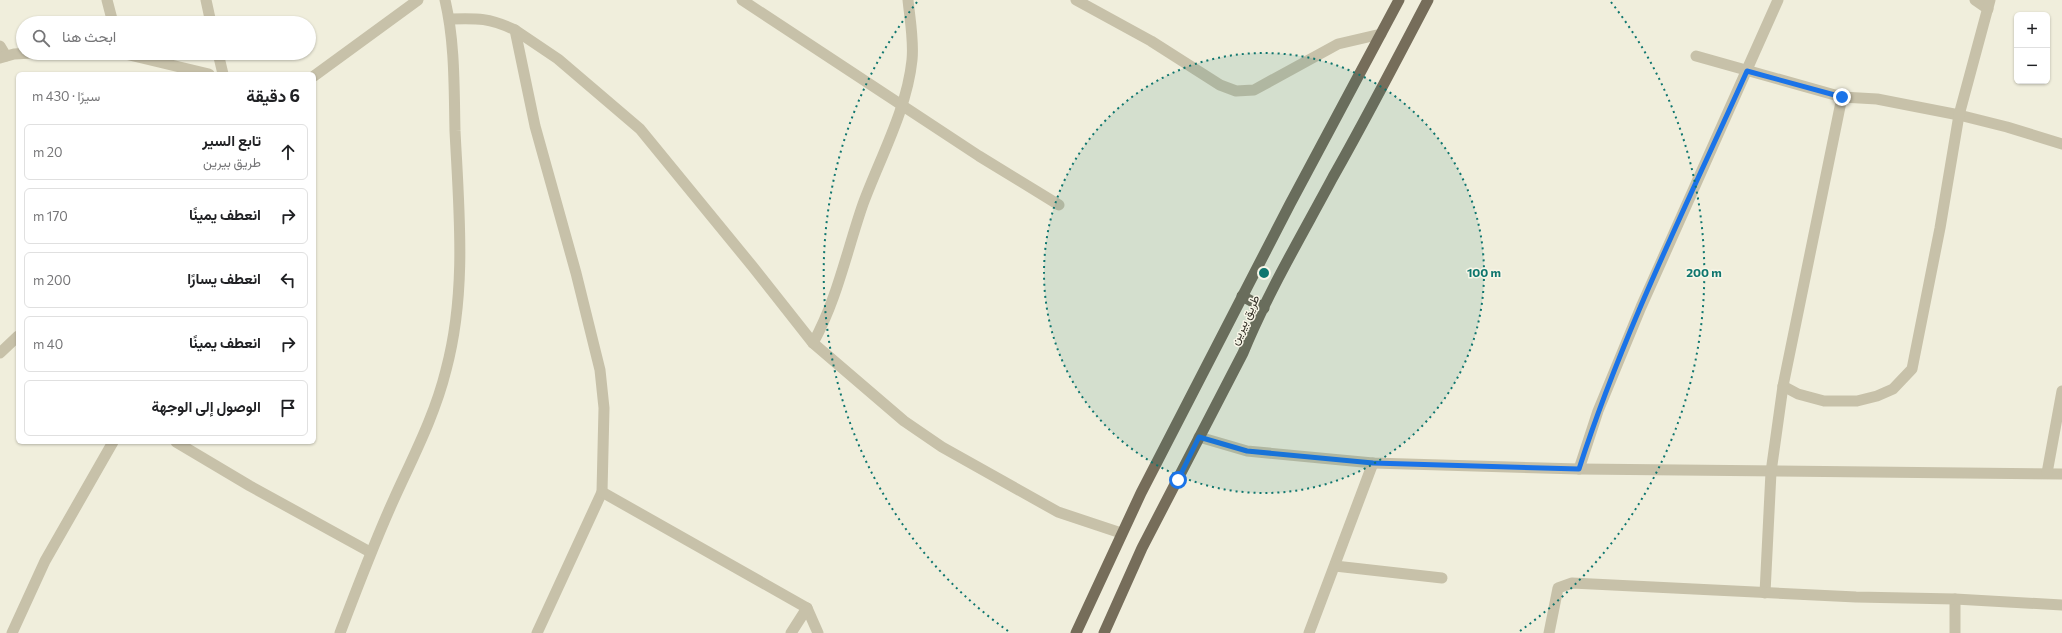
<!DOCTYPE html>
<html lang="ar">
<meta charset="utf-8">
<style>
:root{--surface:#fff;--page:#f6f6f6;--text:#202124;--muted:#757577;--line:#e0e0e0}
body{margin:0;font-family:Commissioner,Vazirmatn,sans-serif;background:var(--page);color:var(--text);direction:rtl}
.controls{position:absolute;right:12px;top:12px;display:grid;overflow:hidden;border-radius:6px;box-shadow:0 1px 3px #0004}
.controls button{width:36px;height:36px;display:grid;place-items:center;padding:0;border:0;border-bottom:1px solid var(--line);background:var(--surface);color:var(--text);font:20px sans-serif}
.stop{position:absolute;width:12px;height:12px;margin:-9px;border:3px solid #1a73e8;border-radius:50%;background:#fff}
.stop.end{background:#1a73e8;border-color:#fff;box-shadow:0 1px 4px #0008}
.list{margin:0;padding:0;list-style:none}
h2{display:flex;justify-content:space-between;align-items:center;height:52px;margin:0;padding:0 16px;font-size:17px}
h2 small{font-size:13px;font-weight:400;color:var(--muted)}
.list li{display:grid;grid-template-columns:26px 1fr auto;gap:12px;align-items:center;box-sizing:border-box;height:56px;margin:0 8px 8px;padding:0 8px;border:1px solid var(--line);border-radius:6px}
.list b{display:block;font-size:15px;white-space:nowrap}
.list p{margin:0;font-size:13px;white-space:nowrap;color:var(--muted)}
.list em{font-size:13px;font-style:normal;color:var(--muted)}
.icon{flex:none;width:22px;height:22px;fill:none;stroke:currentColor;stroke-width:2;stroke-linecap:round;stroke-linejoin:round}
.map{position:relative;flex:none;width:2062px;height:633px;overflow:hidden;direction:ltr}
.search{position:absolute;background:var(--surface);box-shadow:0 1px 3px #0004;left:16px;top:16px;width:300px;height:44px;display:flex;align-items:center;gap:10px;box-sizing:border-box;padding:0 14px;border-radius:22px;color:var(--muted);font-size:15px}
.panel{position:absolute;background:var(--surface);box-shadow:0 1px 3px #0004;left:16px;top:72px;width:300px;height:372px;border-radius:6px;direction:rtl}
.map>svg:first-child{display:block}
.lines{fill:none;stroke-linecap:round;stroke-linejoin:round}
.minor{stroke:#c7c1a9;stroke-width:11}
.primary{stroke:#766d5a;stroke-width:11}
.route{stroke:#1a73e8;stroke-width:5}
.ring{fill:none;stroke:#0f766e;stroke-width:2;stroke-dasharray:2 4}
.labels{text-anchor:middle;stroke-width:3;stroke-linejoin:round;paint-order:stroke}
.street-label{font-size:12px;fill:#353128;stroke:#f8f6e8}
.centre{fill:#0f766e;stroke:#f8f6e8;stroke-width:2}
.ring-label{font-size:12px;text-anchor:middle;font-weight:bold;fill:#0f766e;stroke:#f8f6e8;stroke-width:3;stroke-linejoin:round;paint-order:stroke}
</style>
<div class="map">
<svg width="2062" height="633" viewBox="0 0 2062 633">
<rect width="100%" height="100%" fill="#f0eedc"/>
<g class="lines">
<g class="minor">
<path d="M 107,0 L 113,23"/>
<path d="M 206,0 L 211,23"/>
<path d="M 742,0 L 979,156 L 1059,205"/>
<path d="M 1076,0 L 1151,41 L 1220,85 L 1236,91 L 1254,90 L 1338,44 L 1381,34"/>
<path d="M 1975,0 L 1988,9"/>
<path d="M 450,19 C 478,18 490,18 515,30 L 535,126 L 576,273 L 600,370 L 604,408 L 602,492 L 537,633"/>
<path d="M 515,30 L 558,59 L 640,129 L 753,267 L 813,343 L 904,421 L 942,447 L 1058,512 L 1121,533"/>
<path d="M 0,46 L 6,56"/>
<path d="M 121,53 L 209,74"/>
<path d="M 218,53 L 223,74"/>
<path d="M 1696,56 L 1842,97 L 1877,99 L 1959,115 L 2007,127 L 2062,144"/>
<path d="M 0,58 L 14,54 L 33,53"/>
<path d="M 314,76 L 418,0"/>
<path d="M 813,343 C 837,300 847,250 863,204 C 880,158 907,109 912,60 C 914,41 910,20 908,0"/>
<path d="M 0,353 L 18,336"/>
<path d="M 1783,386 L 1798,394 L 1824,401 L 1857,401 L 1877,396 L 1893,389 L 1912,369 L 1940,228 L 1959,115 L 1990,0"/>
<path d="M 1199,437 L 1247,451 L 1373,463 L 1579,469 L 2062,474"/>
<path d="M 176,442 L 250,486 L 370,552"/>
<path d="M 1579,469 L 1598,411 L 1641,307 L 1778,0"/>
<path d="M 2047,473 L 2062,391"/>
<path d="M 602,492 L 807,608 L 818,633"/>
<path d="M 1335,566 L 1442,578"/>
<path d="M 1765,593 L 1771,472 L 1783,386 L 1842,97"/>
<path d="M 1955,599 L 1955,633"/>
<path d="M 12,633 L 45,561 L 113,442"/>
<path d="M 340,633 C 357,588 374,543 394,499 C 413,457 435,415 446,370 C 467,292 459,211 455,131 C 454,88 455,42 445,0"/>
<path d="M 791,633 L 807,608"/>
<path d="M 1309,633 L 1373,463"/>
<path d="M 1549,633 L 1558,588 L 1572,583 L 1856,597 L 1955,599 L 2062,605"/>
</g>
<g class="primary">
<path d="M 1242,296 L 1264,308"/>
<path d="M 1076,633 L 1141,493 L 1290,204 L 1399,0"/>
<path d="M 1104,633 L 1142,548 L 1243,353 C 1268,292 1302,235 1333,177 C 1366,119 1397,59 1428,0"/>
</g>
</g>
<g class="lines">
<path class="route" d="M 1178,480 L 1199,437 L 1247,451 L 1373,463 L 1579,469 C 1623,332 1688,202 1747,71 L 1842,97"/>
</g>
<circle cx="1264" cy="273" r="220" fill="#0f766e" fill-opacity=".12"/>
<g class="ring">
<circle cx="1264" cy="273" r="220"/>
<path d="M1008 631A440 440 0 0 1 917 2M1611 2A440 440 0 0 1 1520 631"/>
</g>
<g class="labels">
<g class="street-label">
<text transform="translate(1245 320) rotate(-65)" y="4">طريق بيرين</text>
</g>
</g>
<circle cx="1264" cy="273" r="6" class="centre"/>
<g class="ring-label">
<text x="1484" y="277">100 m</text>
<text x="1704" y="277">200 m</text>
</g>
</svg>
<div class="controls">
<button>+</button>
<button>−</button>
</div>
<div class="stop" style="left:1178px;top:480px"></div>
<div class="stop end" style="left:1842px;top:97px"></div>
<div class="search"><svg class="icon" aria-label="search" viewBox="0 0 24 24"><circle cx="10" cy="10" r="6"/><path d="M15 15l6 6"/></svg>ابحث هنا</div>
<section class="panel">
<h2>6 دقيقة<small>سيرًا · 430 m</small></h2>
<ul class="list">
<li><svg class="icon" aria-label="ahead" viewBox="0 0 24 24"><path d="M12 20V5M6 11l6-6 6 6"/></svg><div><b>تابع السير</b><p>طريق بيرين</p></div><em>20 m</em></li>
<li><svg class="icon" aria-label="right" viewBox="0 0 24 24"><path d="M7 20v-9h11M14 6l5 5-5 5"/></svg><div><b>انعطف يمينًا</b></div><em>170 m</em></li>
<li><svg class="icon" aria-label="left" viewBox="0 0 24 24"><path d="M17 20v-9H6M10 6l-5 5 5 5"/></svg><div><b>انعطف يسارًا</b></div><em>200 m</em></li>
<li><svg class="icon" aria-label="right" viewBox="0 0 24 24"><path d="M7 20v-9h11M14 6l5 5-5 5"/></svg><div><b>انعطف يمينًا</b></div><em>40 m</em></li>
<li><svg class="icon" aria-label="arrive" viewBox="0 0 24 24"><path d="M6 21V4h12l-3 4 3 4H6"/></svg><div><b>الوصول إلى الوجهة</b></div></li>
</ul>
</section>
</div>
